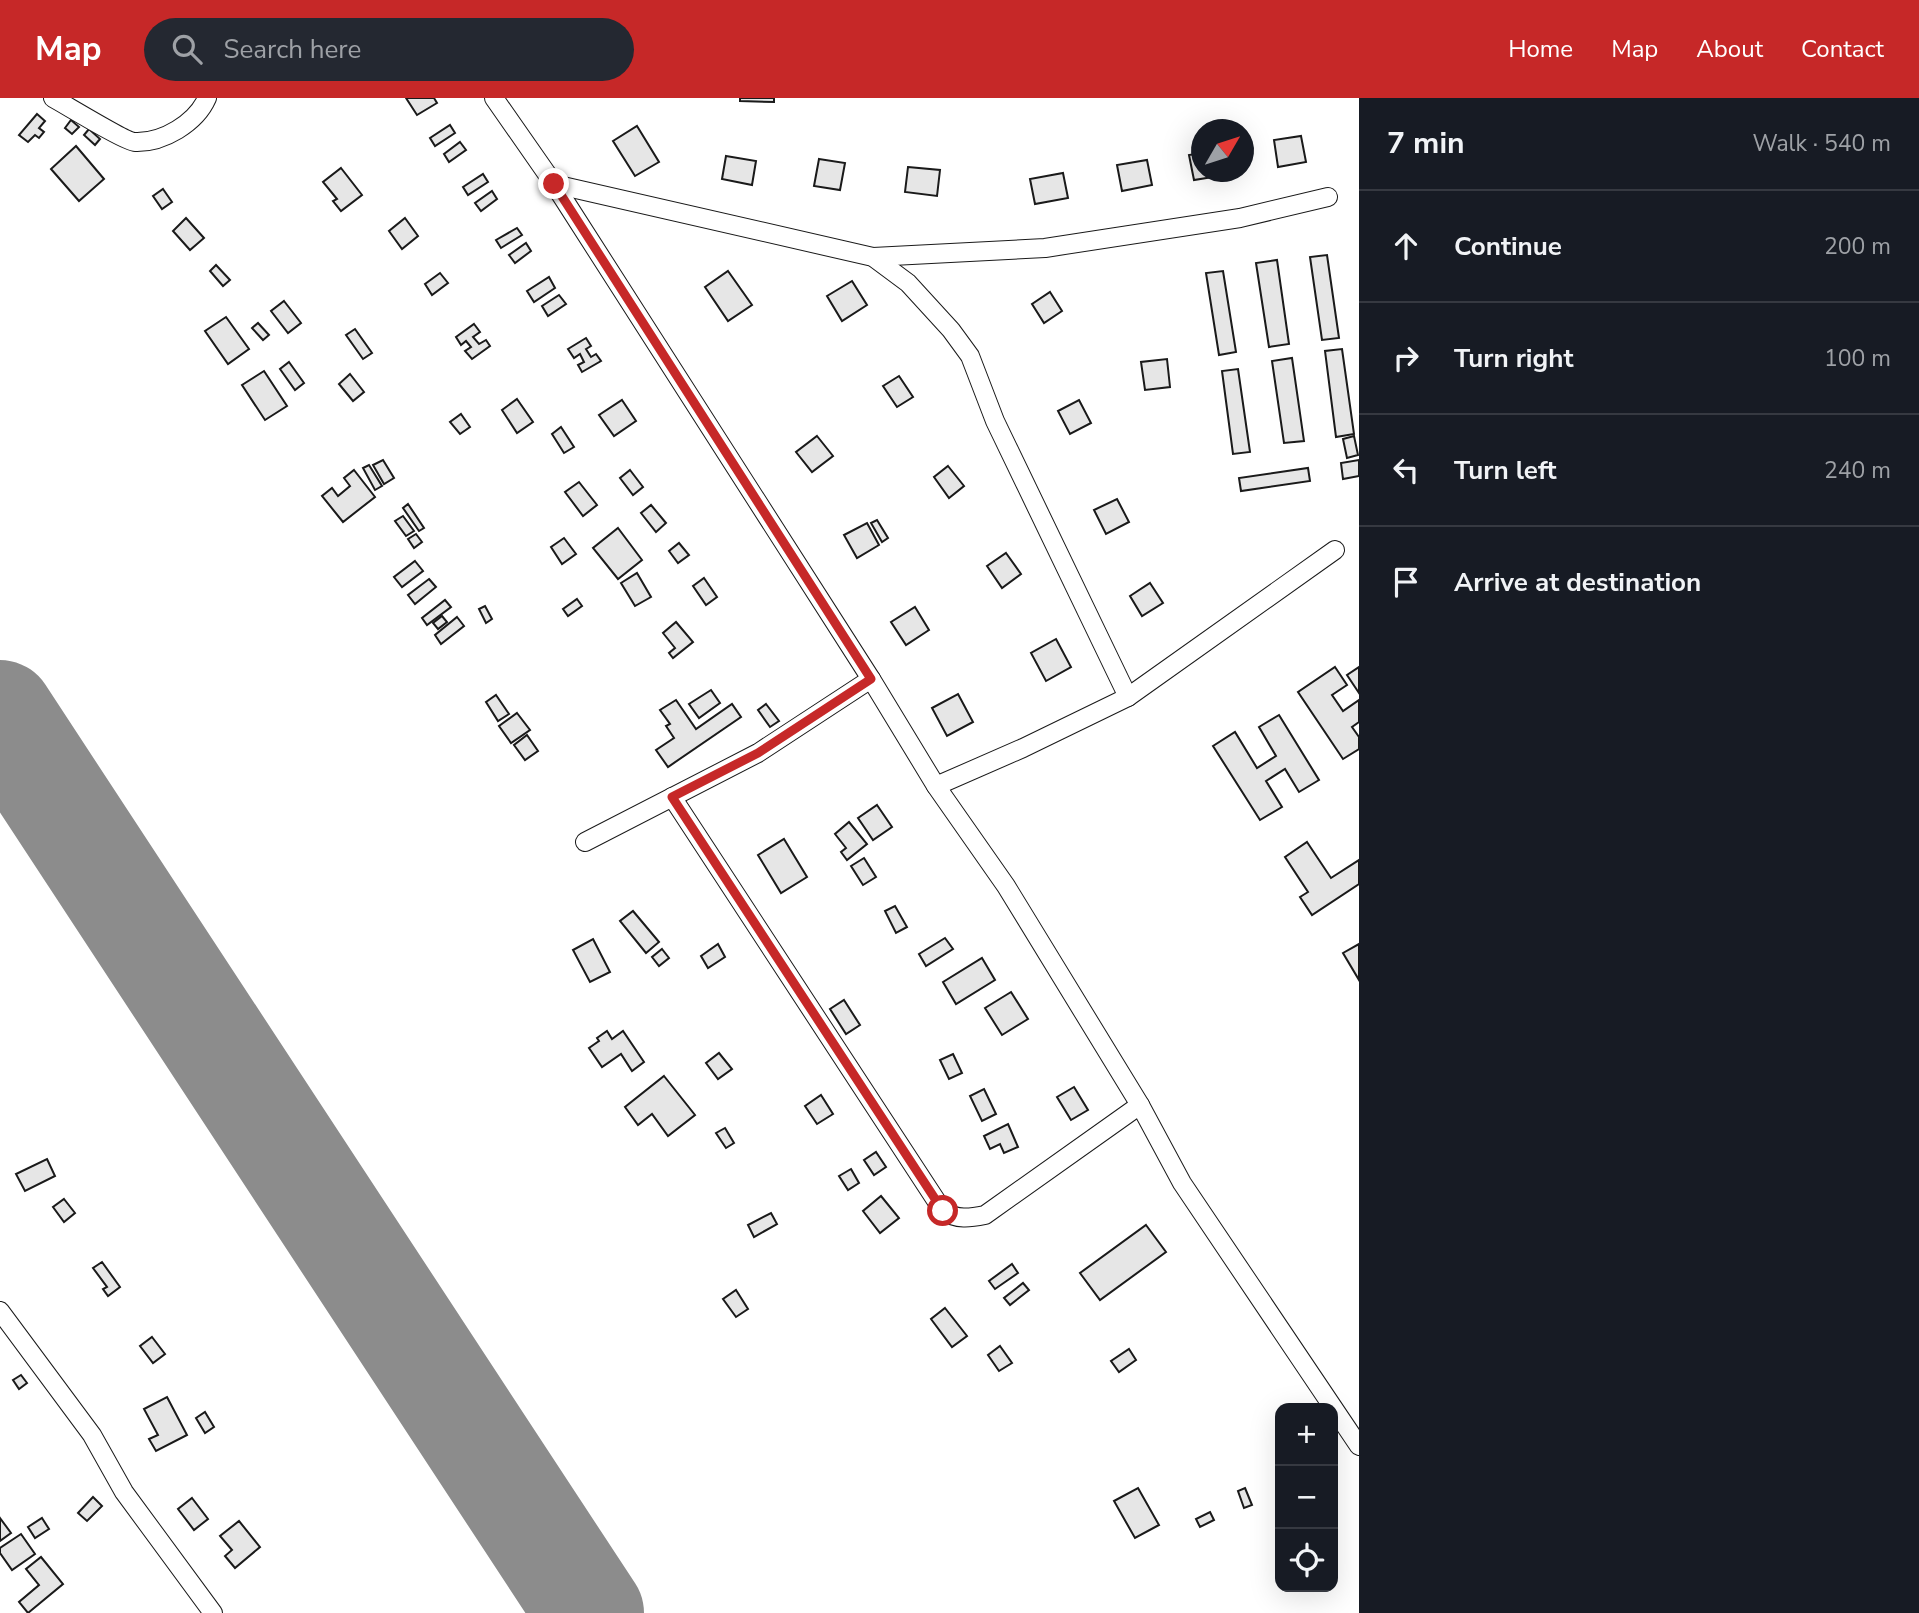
<!DOCTYPE html>
<meta charset="utf-8">
<style>
:root{--surface:#171b24;--page:#242831;--text:#f1f3f6;--muted:#9ea1a6;--line:#363941;--accent:#c62828}
body{margin:0;font-family:"Nunito Sans",sans-serif;background:var(--page);color:var(--text)}
.controls{position:absolute;right:21px;bottom:21px;display:grid;overflow:hidden;border-radius:14px;box-shadow:0 7px 28px #0002}
.controls button{width:63px;height:63px;display:grid;place-items:center;padding:0;border:0;border-bottom:2px solid var(--line);background:var(--surface);color:var(--text);font:35px sans-serif}
.compass{position:absolute;left:1191px;top:21px;width:63px;height:63px;border-radius:50%;background:var(--surface);box-shadow:0 7px 28px #0002;rotate:51deg}
.stop{position:absolute;width:21px;height:21px;margin:-16px;border:5px solid #c62828;border-radius:50%;background:#fff}
.stop.end{background:#c62828;border-color:#fff;box-shadow:0 2px 7px #0008}
.list{margin:0;padding:0;list-style:none}
h2{display:flex;justify-content:space-between;align-items:center;height:91px;margin:0;padding:0 28px;font-size:30px}
h2 small{font-size:23px;font-weight:400;color:var(--muted)}
.list li{display:grid;grid-template-columns:46px 1fr auto;gap:21px;align-items:center;box-sizing:border-box;height:112px;padding:0 28px;border-top:2px solid var(--line)}
.list b{display:block;font-size:26px;white-space:nowrap}
.list em{font-size:23px;font-style:normal;color:var(--muted)}
.icon{flex:none;width:38px;height:38px;fill:none;stroke:currentColor;stroke-width:2;stroke-linecap:round;stroke-linejoin:round}
.map{position:relative;flex:none;width:1359px;height:1515px;overflow:hidden}
header{display:flex;align-items:center;gap:42px;box-sizing:border-box;height:98px;padding:0 35px;background:var(--accent);color:#fff}
header strong{font-size:33px}
nav{display:flex;gap:38px;margin-inline-start:auto;font-size:24px}
.search{width:490px;height:63px;background:var(--page);display:flex;align-items:center;gap:18px;box-sizing:border-box;padding:0 24px;border-radius:38px;color:var(--muted);font-size:26px}
main{display:flex}
aside{flex:1;background:var(--surface)}
.map>svg:first-child{display:block}
.lines{fill:none;stroke-linecap:round;stroke-linejoin:round}
.runway{stroke:#8c8c8c;stroke-width:108}
.building{fill:#e6e6e6;stroke:#1a1a1a;stroke-width:2}
.minor-casing{stroke:#1a1a1a;stroke-width:20}
.minor{stroke:#fff;stroke-width:18}
.route{stroke:#c62828;stroke-width:9}
</style>
<header>
<strong>Map</strong>
<div class="search"><svg class="icon" aria-label="search" viewBox="0 0 24 24"><circle cx="10" cy="10" r="6"/><path d="M15 15l6 6"/></svg>Search here</div>
<nav><a>Home</a><a>Map</a><a>About</a><a>Contact</a></nav>
</header>
<main>
<div class="map">
<svg width="1359" height="1515" viewBox="0 0 1359 1515">
<rect width="100%" height="100%" fill="#fff"/>
<g class="lines">
<path class="runway" d="M 0,616 L 590,1515"/>
</g>
<g class="building">
<path d="M 406,0 L 434,0 L 437,5 L 417,17 Z"/>
<path d="M 740,0 L 774,0 L 774,4 L 740,3 Z"/>
<path d="M 37,16 L 45,23 L 39,30 L 44,34 L 39,40 L 35,37 L 28,44 L 19,37 Z"/>
<path d="M 71,22 L 79,29 L 72,36 L 65,30 Z"/>
<path d="M 450,27 L 455,35 L 435,48 L 430,40 Z"/>
<path d="M 637,28 L 659,64 L 635,78 L 613,43 Z"/>
<path d="M 89,31 L 100,41 L 95,47 L 84,37 Z"/>
<path d="M 1301,38 L 1306,64 L 1278,69 L 1274,42 Z"/>
<path d="M 460,44 L 466,52 L 449,64 L 444,56 Z"/>
<path d="M 76,48 L 104,81 L 79,103 L 51,71 Z"/>
<path d="M 1202,55 L 1202,74 L 1218,74 L 1219,78 L 1194,82 L 1189,57 Z"/>
<path d="M 726,58 L 756,63 L 752,87 L 722,81 Z"/>
<path d="M 819,61 L 845,65 L 840,92 L 814,88 Z"/>
<path d="M 1147,62 L 1152,87 L 1122,93 L 1117,67 Z"/>
<path d="M 908,69 L 940,72 L 937,98 L 905,94 Z"/>
<path d="M 341,70 L 362,97 L 341,113 L 333,103 L 337,101 L 323,84 Z"/>
<path d="M 1063,75 L 1068,100 L 1035,106 L 1030,81 Z"/>
<path d="M 483,76 L 488,84 L 468,97 L 463,89 Z"/>
<path d="M 163,91 L 172,104 L 162,111 L 153,98 Z"/>
<path d="M 492,93 L 497,101 L 481,113 L 475,105 Z"/>
<path d="M 186,120 L 204,140 L 190,152 L 173,133 Z"/>
<path d="M 405,120 L 418,138 L 402,151 L 389,133 Z"/>
<path d="M 517,130 L 522,137 L 501,150 L 496,142 Z"/>
<path d="M 526,145 L 531,153 L 515,165 L 509,157 Z"/>
<path d="M 1327,157 L 1339,240 L 1322,242 L 1310,159 Z"/>
<path d="M 1277,162 L 1289,246 L 1269,249 L 1256,165 Z"/>
<path d="M 216,167 L 230,182 L 223,188 L 210,173 Z"/>
<path d="M 728,173 L 752,207 L 728,223 L 705,189 Z"/>
<path d="M 1223,173 L 1236,254 L 1219,257 L 1206,175 Z"/>
<path d="M 440,175 L 448,185 L 432,197 L 425,186 Z"/>
<path d="M 549,179 L 555,190 L 534,204 L 527,193 Z"/>
<path d="M 852,183 L 867,207 L 842,223 L 827,198 Z"/>
<path d="M 1050,194 L 1062,213 L 1044,225 L 1032,206 Z"/>
<path d="M 559,197 L 566,206 L 548,218 L 542,208 Z"/>
<path d="M 284,203 L 301,225 L 288,235 L 271,213 Z"/>
<path d="M 226,219 L 249,251 L 228,266 L 205,233 Z"/>
<path d="M 258,225 L 269,237 L 263,242 L 252,230 Z"/>
<path d="M 474,226 L 480,234 L 473,239 L 479,246 L 486,242 L 490,248 L 472,261 L 465,253 L 471,249 L 466,243 L 461,247 L 456,239 Z"/>
<path d="M 355,231 L 372,255 L 363,261 L 346,237 Z"/>
<path d="M 586,240 L 591,248 L 586,251 L 591,259 L 596,256 L 601,263 L 582,274 L 578,267 L 584,264 L 580,256 L 574,260 L 568,251 Z"/>
<path d="M 1342,251 L 1354,336 L 1336,339 L 1325,253 Z"/>
<path d="M 1292,260 L 1304,343 L 1284,345 L 1272,263 Z"/>
<path d="M 1167,261 L 1170,289 L 1145,292 L 1141,264 Z"/>
<path d="M 289,264 L 304,285 L 295,292 L 280,271 Z"/>
<path d="M 1238,271 L 1250,354 L 1233,356 L 1222,273 Z"/>
<path d="M 264,273 L 287,308 L 265,322 L 242,287 Z"/>
<path d="M 350,276 L 364,294 L 353,303 L 339,286 Z"/>
<path d="M 899,278 L 913,299 L 897,309 L 883,288 Z"/>
<path d="M 517,301 L 533,324 L 517,335 L 502,312 Z"/>
<path d="M 622,302 L 636,323 L 614,338 L 599,317 Z"/>
<path d="M 1079,302 L 1091,325 L 1070,336 L 1058,313 Z"/>
<path d="M 461,316 L 470,329 L 460,336 L 450,324 Z"/>
<path d="M 561,329 L 574,349 L 564,355 L 552,336 Z"/>
<path d="M 817,338 L 833,358 L 812,374 L 796,354 Z"/>
<path d="M 1354,338 L 1358,357 L 1347,360 L 1343,341 Z"/>
<path d="M 383,362 L 394,380 L 384,386 L 373,367 Z"/>
<path d="M 1359,362 L 1359,378 L 1343,381 L 1341,365 Z"/>
<path d="M 369,367 L 382,388 L 375,392 L 363,370 Z"/>
<path d="M 948,368 L 964,388 L 949,400 L 934,379 Z"/>
<path d="M 1308,370 L 1310,383 L 1241,393 L 1239,380 Z"/>
<path d="M 354,372 L 375,399 L 343,424 L 322,398 L 332,390 L 338,398 L 350,388 L 344,380 Z"/>
<path d="M 630,372 L 643,389 L 633,397 L 620,380 Z"/>
<path d="M 579,384 L 597,407 L 583,418 L 565,394 Z"/>
<path d="M 1117,401 L 1129,424 L 1106,436 L 1094,412 Z"/>
<path d="M 408,406 L 424,430 L 419,433 L 403,410 Z"/>
<path d="M 651,407 L 666,425 L 656,434 L 641,415 Z"/>
<path d="M 403,418 L 414,433 L 406,438 L 395,423 Z"/>
<path d="M 877,422 L 888,440 L 882,444 L 871,425 Z"/>
<path d="M 867,425 L 879,447 L 857,460 L 844,437 Z"/>
<path d="M 618,430 L 642,462 L 618,481 L 593,450 Z"/>
<path d="M 416,436 L 422,444 L 414,450 L 408,441 Z"/>
<path d="M 564,440 L 576,456 L 562,466 L 551,449 Z"/>
<path d="M 679,445 L 689,457 L 678,465 L 669,453 Z"/>
<path d="M 1006,455 L 1021,476 L 1002,490 L 987,468 Z"/>
<path d="M 415,463 L 423,473 L 402,489 L 394,479 Z"/>
<path d="M 637,475 L 651,499 L 635,508 L 621,485 Z"/>
<path d="M 704,480 L 717,499 L 706,507 L 693,488 Z"/>
<path d="M 429,481 L 436,489 L 415,506 L 408,497 Z"/>
<path d="M 1150,485 L 1163,505 L 1142,518 L 1130,498 Z"/>
<path d="M 577,501 L 582,508 L 568,518 L 563,511 Z"/>
<path d="M 445,502 L 451,509 L 427,527 L 422,520 Z"/>
<path d="M 485,508 L 492,521 L 486,525 L 479,511 Z"/>
<path d="M 915,509 L 929,532 L 906,547 L 891,524 Z"/>
<path d="M 442,518 L 447,524 L 438,531 L 433,525 Z"/>
<path d="M 457,519 L 464,528 L 441,546 L 435,537 Z"/>
<path d="M 676,524 L 693,544 L 673,560 L 669,555 L 675,550 L 663,535 Z"/>
<path d="M 1056,541 L 1071,569 L 1046,583 L 1031,555 Z"/>
<path d="M 1335,569 L 1347,587 L 1332,597 L 1343,613 L 1359,602 L 1359,624 L 1352,629 L 1359,639 L 1359,651 L 1343,661 L 1298,594 Z"/>
<path d="M 1359,569 L 1359,595 L 1347,577 Z"/>
<path d="M 711,592 L 720,605 L 699,620 L 689,606 Z"/>
<path d="M 958,596 L 973,624 L 947,638 L 932,610 Z"/>
<path d="M 496,597 L 509,616 L 498,623 L 486,604 Z"/>
<path d="M 676,602 L 696,631 L 732,606 L 741,619 L 668,669 L 656,652 L 674,640 L 666,628 L 670,626 L 660,612 Z"/>
<path d="M 766,606 L 779,623 L 770,629 L 758,612 Z"/>
<path d="M 517,615 L 530,632 L 511,645 L 499,628 Z"/>
<path d="M 1279,617 L 1319,682 L 1299,694 L 1285,671 L 1266,683 L 1282,709 L 1260,722 L 1213,648 L 1235,634 L 1257,670 L 1276,658 L 1259,629 Z"/>
<path d="M 527,637 L 538,653 L 525,662 L 514,647 Z"/>
<path d="M 877,707 L 892,729 L 873,742 L 858,720 Z"/>
<path d="M 849,724 L 867,746 L 847,762 L 841,754 L 846,750 L 835,736 Z"/>
<path d="M 784,741 L 807,779 L 781,795 L 758,757 Z"/>
<path d="M 1307,744 L 1331,780 L 1359,762 L 1359,786 L 1312,817 L 1300,799 L 1308,794 L 1285,759 Z"/>
<path d="M 864,760 L 876,779 L 863,787 L 851,768 Z"/>
<path d="M 895,808 L 907,829 L 896,835 L 885,813 Z"/>
<path d="M 633,813 L 659,844 L 646,855 L 620,823 Z"/>
<path d="M 945,840 L 953,851 L 926,868 L 919,856 Z"/>
<path d="M 593,841 L 610,874 L 590,884 L 573,852 Z"/>
<path d="M 718,846 L 725,859 L 708,870 L 701,858 Z"/>
<path d="M 1359,846 L 1359,882 L 1343,855 Z"/>
<path d="M 662,851 L 669,860 L 659,868 L 652,859 Z"/>
<path d="M 982,860 L 995,882 L 956,906 L 943,884 Z"/>
<path d="M 1011,894 L 1028,921 L 1002,937 L 985,910 Z"/>
<path d="M 844,902 L 860,927 L 846,936 L 830,911 Z"/>
<path d="M 607,933 L 612,941 L 623,933 L 644,964 L 632,973 L 621,956 L 602,969 L 589,950 L 599,943 L 597,940 Z"/>
<path d="M 719,955 L 732,971 L 718,981 L 706,965 Z"/>
<path d="M 953,956 L 962,975 L 949,981 L 940,962 Z"/>
<path d="M 664,978 L 695,1017 L 668,1038 L 652,1016 L 638,1027 L 625,1009 Z"/>
<path d="M 1074,989 L 1088,1012 L 1071,1022 L 1057,999 Z"/>
<path d="M 984,991 L 996,1016 L 982,1023 L 970,998 Z"/>
<path d="M 821,997 L 833,1016 L 817,1026 L 805,1008 Z"/>
<path d="M 1008,1026 L 1018,1049 L 1004,1055 L 1000,1046 L 990,1051 L 984,1038 Z"/>
<path d="M 725,1030 L 734,1045 L 726,1050 L 716,1035 Z"/>
<path d="M 876,1054 L 886,1069 L 874,1077 L 864,1062 Z"/>
<path d="M 47,1061 L 55,1078 L 25,1093 L 16,1076 Z"/>
<path d="M 851,1071 L 859,1085 L 848,1092 L 839,1078 Z"/>
<path d="M 881,1098 L 899,1120 L 880,1135 L 863,1113 Z"/>
<path d="M 64,1101 L 75,1115 L 64,1124 L 53,1109 Z"/>
<path d="M 771,1115 L 777,1126 L 754,1139 L 748,1127 Z"/>
<path d="M 1146,1127 L 1166,1154 L 1100,1202 L 1080,1175 Z"/>
<path d="M 102,1164 L 120,1189 L 108,1198 L 103,1191 L 107,1189 L 93,1170 Z"/>
<path d="M 1012,1166 L 1018,1175 L 995,1191 L 989,1183 Z"/>
<path d="M 1023,1185 L 1029,1192 L 1010,1207 L 1004,1200 Z"/>
<path d="M 736,1192 L 748,1211 L 736,1219 L 723,1201 Z"/>
<path d="M 945,1210 L 967,1238 L 952,1249 L 931,1221 Z"/>
<path d="M 152,1239 L 165,1256 L 153,1265 L 140,1248 Z"/>
<path d="M 1000,1248 L 1012,1265 L 999,1273 L 988,1257 Z"/>
<path d="M 1129,1251 L 1136,1262 L 1119,1274 L 1111,1263 Z"/>
<path d="M 21,1277 L 27,1285 L 19,1291 L 13,1282 Z"/>
<path d="M 167,1299 L 187,1337 L 156,1353 L 149,1341 L 158,1337 L 144,1311 Z"/>
<path d="M 205,1314 L 214,1329 L 205,1335 L 196,1320 Z"/>
<path d="M 1138,1390 L 1159,1427 L 1135,1440 L 1114,1403 Z"/>
<path d="M 1245,1390 L 1252,1407 L 1244,1410 L 1238,1393 Z"/>
<path d="M 93,1399 L 102,1408 L 87,1423 L 78,1415 Z"/>
<path d="M 192,1400 L 208,1421 L 194,1432 L 178,1411 Z"/>
<path d="M 1210,1414 L 1214,1422 L 1200,1429 L 1196,1421 Z"/>
<path d="M 0,1420 L 11,1435 L 0,1443 Z"/>
<path d="M 42,1420 L 49,1431 L 35,1440 L 28,1429 Z"/>
<path d="M 239,1423 L 260,1449 L 235,1470 L 225,1458 L 232,1452 L 220,1438 Z"/>
<path d="M 21,1436 L 35,1456 L 12,1472 L 0,1455 L 0,1450 Z"/>
<path d="M 41,1459 L 63,1486 L 28,1515 L 19,1504 L 39,1487 L 26,1471 Z"/>
</g>
<g class="lines">
<g class="minor-casing">
<g id="minor">
<path d="M 53,0 C 66,7 126,44 135,44 C 163,45 196,25 207,0"/>
<path d="M 494,0 L 554,86 L 871,581 L 936,688 L 1006,788 L 1140,1007 L 1182,1085 L 1359,1348"/>
<path d="M 554,86 L 873,159 L 908,185 L 951,232 L 970,258 L 995,323 L 1128,599"/>
<path d="M 873,159 L 1045,150 L 1240,120 L 1328,99"/>
<path d="M 936,688 L 1023,650 L 1128,599 L 1335,452"/>
<path d="M 672,699 L 943,1113 C 957,1122 970,1120 985,1117 L 1140,1007"/>
<path d="M 585,744 L 758,655 L 871,581"/>
<path d="M 0,1213 L 92,1337 L 124,1394 L 213,1515"/>
</g>
</g>
<use href="#minor" class="minor"/>
</g>
<g class="lines">
<path class="route" d="M 554,86 L 871,581 L 758,655 L 672,699 L 943,1113"/>
</g>
</svg>
<div class="controls">
<button>+</button>
<button>−</button>
<button><svg class="icon" aria-label="locate" viewBox="0 0 24 24"><circle cx="12" cy="12" r="6"/><path d="M12 2v4M12 18v4M2 12h4M18 12h4"/></svg></button>
</div>
<svg class="compass" viewBox="-18 -18 36 36"><path d="M0-13l5 13h-10z" fill="#e53935"/><path d="M0 13l5-13h-10z" fill="#9ea1a6"/></svg>
<div class="stop" style="left:943px;top:1113px"></div>
<div class="stop end" style="left:554px;top:86px"></div>
</div>
<aside>
<h2>7 min<small>Walk · 540 m</small></h2>
<ul class="list">
<li><svg class="icon" aria-label="ahead" viewBox="0 0 24 24"><path d="M12 20V5M6 11l6-6 6 6"/></svg><div><b>Continue</b></div><em>200 m</em></li>
<li><svg class="icon" aria-label="right" viewBox="0 0 24 24"><path d="M7 20v-9h11M14 6l5 5-5 5"/></svg><div><b>Turn right</b></div><em>100 m</em></li>
<li><svg class="icon" aria-label="left" viewBox="0 0 24 24"><path d="M17 20v-9H6M10 6l-5 5 5 5"/></svg><div><b>Turn left</b></div><em>240 m</em></li>
<li><svg class="icon" aria-label="arrive" viewBox="0 0 24 24"><path d="M6 21V4h12l-3 4 3 4H6"/></svg><div><b>Arrive at destination</b></div></li>
</ul>
</aside>
</main>
